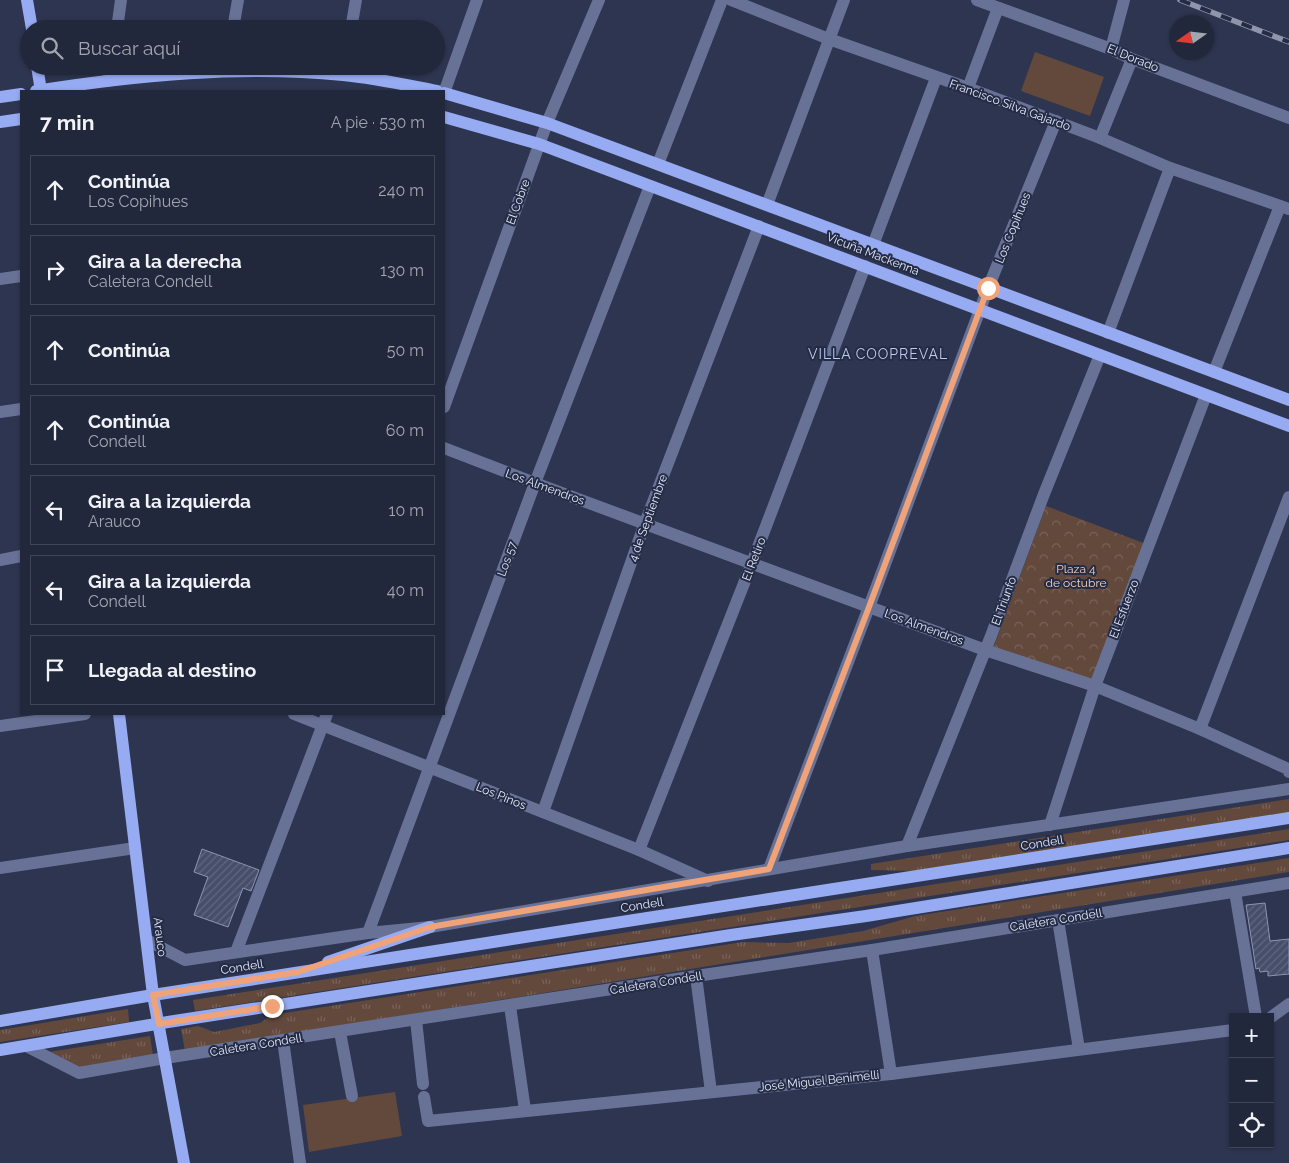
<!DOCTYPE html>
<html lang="es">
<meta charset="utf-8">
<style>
:root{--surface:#22283c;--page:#2a3043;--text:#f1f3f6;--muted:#a2a6af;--line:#3f4456}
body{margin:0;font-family:Raleway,sans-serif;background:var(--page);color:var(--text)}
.controls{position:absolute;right:15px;bottom:15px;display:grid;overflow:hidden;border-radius:0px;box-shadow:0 1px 4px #0004}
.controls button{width:45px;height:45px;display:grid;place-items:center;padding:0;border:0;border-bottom:1px solid var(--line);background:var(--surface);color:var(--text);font:25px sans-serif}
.compass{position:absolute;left:1169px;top:15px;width:45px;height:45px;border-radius:50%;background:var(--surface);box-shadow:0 1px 4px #0004;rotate:256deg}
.stop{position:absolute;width:15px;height:15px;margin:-11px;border:4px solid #f0a278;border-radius:50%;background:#fff}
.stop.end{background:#f0a278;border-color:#fff;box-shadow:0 1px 5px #0008}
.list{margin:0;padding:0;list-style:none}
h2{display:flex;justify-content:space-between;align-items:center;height:65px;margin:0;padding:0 20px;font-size:21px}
h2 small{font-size:16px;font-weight:400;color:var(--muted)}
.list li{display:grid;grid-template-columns:32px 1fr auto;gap:15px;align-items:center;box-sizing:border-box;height:70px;margin:0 10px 10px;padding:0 10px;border:1px solid var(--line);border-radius:0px}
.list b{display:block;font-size:19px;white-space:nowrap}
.list p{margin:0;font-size:16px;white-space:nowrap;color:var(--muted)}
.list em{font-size:16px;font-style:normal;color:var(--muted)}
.icon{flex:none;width:28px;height:28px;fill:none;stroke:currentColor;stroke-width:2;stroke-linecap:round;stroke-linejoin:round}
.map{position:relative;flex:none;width:1289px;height:1163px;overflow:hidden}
.search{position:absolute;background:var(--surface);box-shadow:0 1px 4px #0004;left:20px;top:20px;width:425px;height:55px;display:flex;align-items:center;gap:12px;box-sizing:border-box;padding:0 18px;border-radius:28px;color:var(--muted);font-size:19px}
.panel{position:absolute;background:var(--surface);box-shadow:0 1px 4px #0004;left:20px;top:90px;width:425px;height:625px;border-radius:0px}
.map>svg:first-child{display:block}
.grass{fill:url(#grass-tufts)}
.park{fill:url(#park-crowns)}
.pitch{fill:#63493c}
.building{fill:url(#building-hatch);stroke:#8b95b4}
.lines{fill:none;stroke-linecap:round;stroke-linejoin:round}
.minor{stroke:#687296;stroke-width:12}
.major{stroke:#97abf3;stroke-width:12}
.rail-casing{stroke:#8f95ab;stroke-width:5.5}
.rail{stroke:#242b45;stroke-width:4;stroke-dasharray:11;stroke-linecap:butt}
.route{stroke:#f0a278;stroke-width:6}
.labels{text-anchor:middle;stroke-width:4;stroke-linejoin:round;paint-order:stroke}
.street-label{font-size:12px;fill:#e2e8f9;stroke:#242b45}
.park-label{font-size:12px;fill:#fdd2bb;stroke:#242b45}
.neighbourhood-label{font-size:14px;letter-spacing:1px;fill:#c0caeb;stroke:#242b45}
</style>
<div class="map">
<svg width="1289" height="1163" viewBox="0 0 1289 1163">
<defs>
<pattern id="grass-tufts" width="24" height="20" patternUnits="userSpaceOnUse" patternTransform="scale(1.25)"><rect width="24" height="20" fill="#63493c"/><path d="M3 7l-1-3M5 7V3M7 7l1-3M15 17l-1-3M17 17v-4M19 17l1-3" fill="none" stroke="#796359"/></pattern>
<pattern id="park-crowns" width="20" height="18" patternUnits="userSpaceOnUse" patternTransform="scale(1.25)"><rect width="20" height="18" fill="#63493c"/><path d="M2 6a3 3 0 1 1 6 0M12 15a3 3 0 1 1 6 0" fill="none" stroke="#796359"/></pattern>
<pattern id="building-hatch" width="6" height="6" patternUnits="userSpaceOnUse" patternTransform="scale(1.25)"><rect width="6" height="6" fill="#464e6a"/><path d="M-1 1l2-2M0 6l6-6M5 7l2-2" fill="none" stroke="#606880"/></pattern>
</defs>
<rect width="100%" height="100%" fill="#2e3550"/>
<g class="grass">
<path d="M 1289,799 L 1289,813 L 918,871 L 871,870 L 871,864 Z"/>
<path d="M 1289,829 L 1289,840 L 195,1011 L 193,1000 Z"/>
<path d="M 1289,858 L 1289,872 L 185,1051 L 181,1029 L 198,1026 L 214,1032 L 260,1023 L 272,1015 L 743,942 L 789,943 L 863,931 L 915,916 Z"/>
<path d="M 128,1009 L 129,1022 L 0,1042 L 0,1030 Z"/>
<path d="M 150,1036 L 153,1056 L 82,1068 L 49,1052 Z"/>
</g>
<path class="park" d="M 1046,506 L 1146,544 L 1091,683 L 993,649 Z"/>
<g class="pitch">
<path d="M 1035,52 L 1104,77 L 1090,116 L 1021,91 Z"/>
<path d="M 395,1092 L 402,1136 L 309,1152 L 303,1105 Z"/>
</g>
<g class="building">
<path d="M 202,849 L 259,870 L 251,891 L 243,888 L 228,927 L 194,915 L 208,877 L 194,872 Z"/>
<path d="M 1265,903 L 1270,941 L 1289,939 L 1289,974 L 1268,976 L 1268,971 L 1260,972 L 1259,968 L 1256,969 L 1246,905 Z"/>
</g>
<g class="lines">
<g class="minor">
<path d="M 731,0 L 829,39 L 968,88 L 1100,138 L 1170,168 L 1289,209"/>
<path d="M 977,0 L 1111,49 L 1132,59 L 1289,118"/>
<path d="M 117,29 L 121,0"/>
<path d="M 233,29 L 238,0"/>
<path d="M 351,29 L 356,0"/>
<path d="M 1111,49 L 1124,0"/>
<path d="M 108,81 L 111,66"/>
<path d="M 968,88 L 998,8"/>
<path d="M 444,93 L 477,0"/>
<path d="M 1100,138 L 1132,59"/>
<path d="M 658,164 L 722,0"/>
<path d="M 767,205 L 844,0"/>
<path d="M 873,245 L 936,78"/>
<path d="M 0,279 L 21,276"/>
<path d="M 1108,333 L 1170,168"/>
<path d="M 1214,372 L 1280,206"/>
<path d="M 444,407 L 547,123 L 599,0"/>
<path d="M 0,412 L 21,409"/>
<path d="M 444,448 L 535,483 L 985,650 L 1095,686 L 1200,729 L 1288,769 L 1289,772"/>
<path d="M 0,560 L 21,556"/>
<path d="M 294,714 L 639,850 L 708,881"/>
<path d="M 0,726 L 85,714"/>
<path d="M 1200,729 L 1289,497"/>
<path d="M 543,812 L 645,523 L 759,226"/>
<path d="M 1050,825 L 1095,686 L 1206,395"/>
<path d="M 907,846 L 991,636 L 1044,494 L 1100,355"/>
<path d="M 639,850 L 752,563 L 865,266"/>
<path d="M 0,868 L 135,848"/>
<path d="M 769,869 L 869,607 L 988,288 L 1056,121"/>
<path d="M 1235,892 L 1256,1017"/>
<path d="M 1058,920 L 1079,1049"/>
<path d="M 368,933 L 535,483 L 650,186"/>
<path d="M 147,940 L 185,960 L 368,933 L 430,927 L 907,846 L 1289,789"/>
<path d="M 872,950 L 891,1074"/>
<path d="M 236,952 L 327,714"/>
<path d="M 696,976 L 711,1092"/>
<path d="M 510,1006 L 525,1110"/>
<path d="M 1270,1018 L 1289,1004"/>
<path d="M 416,1020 L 423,1084"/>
<path d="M 340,1032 L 352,1096"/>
<path d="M 283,1040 L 300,1163"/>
<path d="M 28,1047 L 79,1073 L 165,1058 L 696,976 L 872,950 L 1289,883"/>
<path d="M 424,1097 L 428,1121 L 891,1074 L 1233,1030"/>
</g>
<g class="major">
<path d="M 27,0 L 32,29"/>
<path d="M 37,66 L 41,91"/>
<path d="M 36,91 C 137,75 242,65 343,75 C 375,78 406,85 437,91"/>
<path d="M 444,93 L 547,123 L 1289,400"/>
<path d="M 0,97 L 21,94"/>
<path d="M 444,117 L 539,144 L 1289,426"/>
<path d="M 0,122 L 21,119"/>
<path d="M 119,714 L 153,995 L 184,1163"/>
<path d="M 328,962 L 430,927"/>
<path d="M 0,1021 L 153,995 L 1289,818"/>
<path d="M 0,1050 L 168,1022 L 731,935 L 866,916 L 1289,848"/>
</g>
<g class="rail-casing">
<path id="rail" d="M 1180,0 L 1289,42"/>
</g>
<use href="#rail" class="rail"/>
</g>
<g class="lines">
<path class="route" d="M 272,1006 L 159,1024 L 153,995 L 298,972 L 430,927 L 769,869 L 869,607 L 988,288"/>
</g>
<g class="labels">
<g class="street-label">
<text transform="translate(1133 58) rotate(22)" y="4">El Dorado</text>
<text transform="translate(1010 105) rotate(20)" y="4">Francisco Silva Gajardo</text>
<text transform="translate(518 202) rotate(-70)" y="4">El Cobre</text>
<text transform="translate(1013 228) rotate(-68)" y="4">Los Copihues</text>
<text transform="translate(873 254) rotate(21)" y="4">Vicuña Mackenna</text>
<text transform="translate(545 487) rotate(20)" y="4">Los Almendros</text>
<text transform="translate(648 518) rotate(-70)" y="4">4 de Septiembre</text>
<text transform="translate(507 559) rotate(-70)" y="4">Los 57</text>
<text transform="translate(754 559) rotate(-69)" y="4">El Retiro</text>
<text transform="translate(1004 601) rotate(-70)" y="4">El Triunfo</text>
<text transform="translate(1124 609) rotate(-69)" y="4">El Esfuerzo</text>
<text transform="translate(924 627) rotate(20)" y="4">Los Almendros</text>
<text transform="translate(501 796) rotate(22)" y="4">Los Pinos</text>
<text transform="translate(1042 843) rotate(-9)" y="4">Condell</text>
<text transform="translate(642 905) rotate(-9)" y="4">Condell</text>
<text transform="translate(1056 920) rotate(-9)" y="4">Caletera Condell</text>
<text transform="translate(160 937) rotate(83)" y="4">Arauco</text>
<text transform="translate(242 967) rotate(-9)" y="4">Condell</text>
<text transform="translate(656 983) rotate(-9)" y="4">Caletera Condell</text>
<text transform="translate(256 1045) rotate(-9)" y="4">Caletera Condell</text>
<text transform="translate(819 1081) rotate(-6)" y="4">José Miguel Benimelli</text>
</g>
<g class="park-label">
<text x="1076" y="573">Plaza 4<tspan x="1076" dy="14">de octubre</tspan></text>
</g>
<g class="neighbourhood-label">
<text x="878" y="359">VILLA COOPREVAL</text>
</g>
</g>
</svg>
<div class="controls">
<button>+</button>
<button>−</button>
<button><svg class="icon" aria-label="locate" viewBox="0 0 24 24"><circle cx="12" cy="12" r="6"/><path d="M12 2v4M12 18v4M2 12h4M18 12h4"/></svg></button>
</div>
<svg class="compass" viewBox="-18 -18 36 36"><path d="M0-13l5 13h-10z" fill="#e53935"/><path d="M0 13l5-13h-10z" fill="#a2a6af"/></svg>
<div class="stop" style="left:988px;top:288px"></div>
<div class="stop end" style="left:272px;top:1006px"></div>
<div class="search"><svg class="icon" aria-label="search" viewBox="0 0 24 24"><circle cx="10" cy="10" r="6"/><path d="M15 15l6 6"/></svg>Buscar aquí</div>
<section class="panel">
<h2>7 min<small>A pie · 530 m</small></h2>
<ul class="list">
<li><svg class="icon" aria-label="ahead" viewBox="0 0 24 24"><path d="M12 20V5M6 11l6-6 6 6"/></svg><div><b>Continúa</b><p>Los Copihues</p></div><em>240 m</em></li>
<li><svg class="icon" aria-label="right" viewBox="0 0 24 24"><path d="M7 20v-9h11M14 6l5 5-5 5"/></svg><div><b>Gira a la derecha</b><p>Caletera Condell</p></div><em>130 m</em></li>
<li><svg class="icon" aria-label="ahead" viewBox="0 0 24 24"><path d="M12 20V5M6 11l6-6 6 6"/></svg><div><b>Continúa</b></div><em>50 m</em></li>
<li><svg class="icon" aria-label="ahead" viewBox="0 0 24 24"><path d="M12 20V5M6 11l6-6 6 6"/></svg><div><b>Continúa</b><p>Condell</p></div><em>60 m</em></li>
<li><svg class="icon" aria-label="left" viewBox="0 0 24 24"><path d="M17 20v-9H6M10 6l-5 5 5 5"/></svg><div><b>Gira a la izquierda</b><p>Arauco</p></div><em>10 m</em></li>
<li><svg class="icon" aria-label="left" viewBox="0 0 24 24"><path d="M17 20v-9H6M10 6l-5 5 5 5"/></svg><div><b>Gira a la izquierda</b><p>Condell</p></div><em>40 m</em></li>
<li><svg class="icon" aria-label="arrive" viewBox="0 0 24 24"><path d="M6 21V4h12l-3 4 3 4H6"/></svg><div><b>Llegada al destino</b></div></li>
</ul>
</section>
</div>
